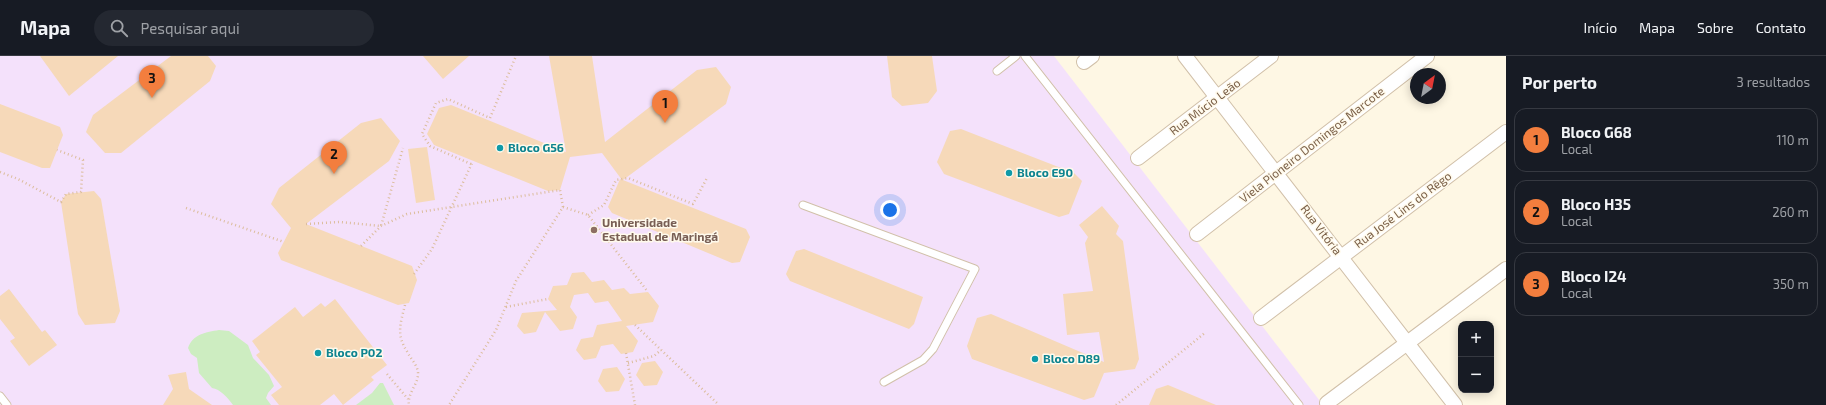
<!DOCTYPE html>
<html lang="pt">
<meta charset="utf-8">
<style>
:root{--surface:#171b24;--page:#242831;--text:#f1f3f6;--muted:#9ea1a6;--line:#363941;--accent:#f37e3e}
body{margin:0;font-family:"Exo 2",sans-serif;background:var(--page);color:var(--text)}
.controls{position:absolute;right:12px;bottom:12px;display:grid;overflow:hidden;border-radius:8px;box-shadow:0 2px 10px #0003}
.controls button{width:36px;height:36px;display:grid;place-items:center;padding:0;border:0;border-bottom:1px solid var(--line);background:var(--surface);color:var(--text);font:20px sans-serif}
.compass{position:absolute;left:1410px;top:12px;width:36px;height:36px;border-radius:50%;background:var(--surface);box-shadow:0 2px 10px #0003;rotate:32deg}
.you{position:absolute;left:890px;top:154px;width:14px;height:14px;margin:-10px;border:3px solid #fff;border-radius:50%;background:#1a73e8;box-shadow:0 0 0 6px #1a73e833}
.badge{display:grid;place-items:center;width:26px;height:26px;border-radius:50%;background:var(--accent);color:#111;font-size:13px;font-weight:700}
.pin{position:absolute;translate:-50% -33px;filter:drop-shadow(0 1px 2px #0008)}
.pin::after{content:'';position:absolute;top:21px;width:14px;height:12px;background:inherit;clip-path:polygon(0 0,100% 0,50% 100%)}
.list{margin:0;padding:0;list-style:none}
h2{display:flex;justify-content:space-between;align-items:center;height:52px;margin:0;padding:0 16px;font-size:17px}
h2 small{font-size:13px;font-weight:400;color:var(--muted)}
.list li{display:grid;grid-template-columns:26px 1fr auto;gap:12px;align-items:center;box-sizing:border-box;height:64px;margin:0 8px 8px;padding:0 8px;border:1px solid var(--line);border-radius:12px}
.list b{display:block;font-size:15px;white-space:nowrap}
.list p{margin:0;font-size:13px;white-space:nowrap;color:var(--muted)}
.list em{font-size:13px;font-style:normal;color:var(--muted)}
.icon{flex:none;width:22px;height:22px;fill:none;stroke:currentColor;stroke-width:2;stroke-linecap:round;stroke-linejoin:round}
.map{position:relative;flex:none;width:1506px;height:349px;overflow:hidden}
header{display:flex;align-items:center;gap:24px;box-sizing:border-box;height:56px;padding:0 20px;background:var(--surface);border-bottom:1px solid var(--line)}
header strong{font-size:19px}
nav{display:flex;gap:22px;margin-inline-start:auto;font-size:14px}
.search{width:280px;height:36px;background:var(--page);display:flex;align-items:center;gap:10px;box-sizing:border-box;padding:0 14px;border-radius:22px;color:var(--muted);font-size:15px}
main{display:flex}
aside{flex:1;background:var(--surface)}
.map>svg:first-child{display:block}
.education{fill:#f4e1fb}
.green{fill:#cdedc1}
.building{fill:#f6d9b9}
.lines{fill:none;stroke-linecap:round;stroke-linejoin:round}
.service-casing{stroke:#d1c0a9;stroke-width:9}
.minor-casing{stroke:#d1c0a9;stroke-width:16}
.path{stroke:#dcbd9c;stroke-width:2.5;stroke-dasharray:1 3;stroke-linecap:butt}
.service{stroke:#fff;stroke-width:7}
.minor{stroke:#fff;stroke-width:14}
.culture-dot{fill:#0f9aa8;stroke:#fffaec;stroke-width:1.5}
.education-dot{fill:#8d6e63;stroke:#fffaec;stroke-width:1.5}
.labels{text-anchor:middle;stroke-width:3;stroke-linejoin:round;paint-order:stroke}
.street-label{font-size:12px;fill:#7a5f47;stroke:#fffaec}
.culture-label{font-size:12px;font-weight:bold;fill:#0d838f;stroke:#fffaec;text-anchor:start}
.education-label{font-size:12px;font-weight:bold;fill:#785e54;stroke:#fffaec;text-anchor:start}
</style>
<header>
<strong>Mapa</strong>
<div class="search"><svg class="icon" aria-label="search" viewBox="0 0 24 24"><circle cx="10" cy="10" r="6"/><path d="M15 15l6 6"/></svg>Pesquisar aqui</div>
<nav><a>Início</a><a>Mapa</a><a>Sobre</a><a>Contato</a></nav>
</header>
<main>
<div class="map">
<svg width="1506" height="349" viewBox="0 0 1506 349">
<rect width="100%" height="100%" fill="#fef7e4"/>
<path class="education" d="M 0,0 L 1054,0 L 1323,349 L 0,349 Z"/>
<g class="green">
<path d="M 219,274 L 229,275 L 248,289 L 253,302 L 269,319 L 274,330 L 268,337 L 266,342 L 271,349 L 233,349 C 228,342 220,333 212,332 L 199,317 L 197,302 L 191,298 L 188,292 C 193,278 206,276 219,274 Z"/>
<path d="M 380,327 L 383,327 L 394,349 L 356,349 L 372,337 Z"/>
</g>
<g class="building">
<path d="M 40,0 L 118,0 L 69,40 Z"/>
<path d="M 171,0 L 208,0 L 216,10 L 210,25 L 121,97 L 105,97 L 86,76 L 93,59 Z"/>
<path d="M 423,0 L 469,0 L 443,23 Z"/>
<path d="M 549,0 L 592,0 L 605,86 L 697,14 L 716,11 L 731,31 L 726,48 L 623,124 L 746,173 L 750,181 L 740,206 L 732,207 L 612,157 L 608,151 L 620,123 L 622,124 L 602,97 L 570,101 L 560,134 L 548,135 L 434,89 L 427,78 L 439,52 L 451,49 L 566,96 Z"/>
<path d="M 887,0 L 932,0 L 937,35 L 928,47 L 902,50 L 892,41 Z"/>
<path d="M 0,48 L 60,71 L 63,79 L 50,112 L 42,112 L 0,96 Z"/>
<path d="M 381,62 L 400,85 L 389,105 L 306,168 L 412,210 L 417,224 L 409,247 L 398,249 L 281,204 L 278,197 L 291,172 L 271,148 L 279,132 L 361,67 Z"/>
<path d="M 961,73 L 1074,117 L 1082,125 L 1069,158 L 1059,161 L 944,118 L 937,106 L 950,75 Z"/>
<path d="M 427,91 L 435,144 L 416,147 L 408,93 Z"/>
<path d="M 94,135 L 101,143 L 120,255 L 115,267 L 85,269 L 78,258 L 61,146 L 66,138 Z"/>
<path d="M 1102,150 L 1119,170 L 1116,178 L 1123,185 L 1139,303 L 1135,313 L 1104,317 L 1094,341 L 1084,344 L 972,303 L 967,290 L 977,262 L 991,258 L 1104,306 L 1099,276 L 1067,279 L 1063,238 L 1093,235 L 1085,187 L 1088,181 L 1079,169 Z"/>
<path d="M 804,193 L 923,241 L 914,268 L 909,273 L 790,225 L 786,218 L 796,195 Z"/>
<path d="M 584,216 L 592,226 L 604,224 L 612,234 L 624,232 L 630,238 L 648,236 L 659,250 L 653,266 L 626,270 L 638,285 L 633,296 L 621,298 L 613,288 L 601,290 L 596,302 L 584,304 L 576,294 L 581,283 L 593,281 L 597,269 L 622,265 L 608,245 L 595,247 L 588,237 L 574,239 L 570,251 L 577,261 L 573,273 L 560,275 L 545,256 L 536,276 L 524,278 L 517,270 L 522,257 L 557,254 L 548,243 L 553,230 L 567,229 L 572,217 Z"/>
<path d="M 9,233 L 42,276 L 45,274 L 57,289 L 29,310 L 10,285 L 15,282 L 0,263 L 0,240 Z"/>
<path d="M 335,243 L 387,309 L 371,321 L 374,324 L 343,349 L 334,338 L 320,349 L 279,349 L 271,339 L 282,331 L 256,299 L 260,296 L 252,285 L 295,251 L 303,261 L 321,247 L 325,251 Z"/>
<path d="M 655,305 L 663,316 L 657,329 L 644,330 L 636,319 L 642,307 Z"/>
<path d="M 617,311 L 625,323 L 619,335 L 606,336 L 598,325 L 603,313 Z"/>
<path d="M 186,316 L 189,333 L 212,349 L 163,349 L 173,333 L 168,319 Z"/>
<path d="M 1168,329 L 1216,349 L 1149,349 L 1156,333 Z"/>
</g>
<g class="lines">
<g class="service-casing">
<g id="service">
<path d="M 1025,0 L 1299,349"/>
<path d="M 997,15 L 1016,0"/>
<path d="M 803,149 L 975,213 L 933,293 L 923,304 L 884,326"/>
<path d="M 0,340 L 7,349"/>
</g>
</g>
<g class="minor-casing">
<g id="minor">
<path d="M 1185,0 L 1455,349"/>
<path d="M 1084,6 L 1092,0"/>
<path d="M 1138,102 L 1271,0"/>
<path d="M 1197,178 L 1427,0"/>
<path d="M 1261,262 L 1506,76"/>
<path d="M 1327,347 L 1506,213"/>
</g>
</g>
<g class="path">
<path d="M 471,108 L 430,90 L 422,78 L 436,47 L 448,43 L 490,62 L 516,0"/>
<path d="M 0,116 L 18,123 L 61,146 L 66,138 L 81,136 L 83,104 L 57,94"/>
<path d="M 563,151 L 588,159 L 648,236"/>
<path d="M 186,152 L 284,186"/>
<path d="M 588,159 L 604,149 L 616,124 L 628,122 L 693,148 L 707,122"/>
<path d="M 306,168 L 340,166 L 381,170 L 403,92"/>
<path d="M 361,190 L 381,170 L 407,158 L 560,134 L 563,151 L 516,225 L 496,274 L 449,349"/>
<path d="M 414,218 L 432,193 L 473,105"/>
<path d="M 405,249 C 400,269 396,279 408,297 C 411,303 417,309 418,316 C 419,328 407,337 409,349"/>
<path d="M 506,251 L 548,243"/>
<path d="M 635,269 L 719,349"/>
<path d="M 626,297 L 635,349"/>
<path d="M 628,307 L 654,300 L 661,294"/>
<path d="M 387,318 L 408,343"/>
<path d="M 1116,349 L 1206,276"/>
</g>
<use href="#service" class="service"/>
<use href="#minor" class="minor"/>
</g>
<g class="culture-dot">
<circle cx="500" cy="92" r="4"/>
<circle cx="1009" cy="117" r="4"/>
<circle cx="318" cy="297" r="4"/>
<circle cx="1035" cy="303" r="4"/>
</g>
<circle class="education-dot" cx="594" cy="174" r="4"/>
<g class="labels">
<g class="street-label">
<text transform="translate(1205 51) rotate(-37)" y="4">Rua Múcio Leão</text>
<text transform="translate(1312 89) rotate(-38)" y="4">Viela Pioneiro Domingos Marcote</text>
<text transform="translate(1403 154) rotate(-37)" y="4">Rua José Lins do Rêgo</text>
<text transform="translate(1321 174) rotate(53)" y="4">Rua Vitória</text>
</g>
<g class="culture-label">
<text x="508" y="96">Bloco G56</text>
<text x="1017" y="121">Bloco E90</text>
<text x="326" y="301">Bloco P02</text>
<text x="1043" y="307">Bloco D89</text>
</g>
<g class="education-label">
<text x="602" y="171">Universidade<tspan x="602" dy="14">Estadual de Maringá</tspan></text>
</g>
</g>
</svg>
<div class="controls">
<button>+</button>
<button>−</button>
</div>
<svg class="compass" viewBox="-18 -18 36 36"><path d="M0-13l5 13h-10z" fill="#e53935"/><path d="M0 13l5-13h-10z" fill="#9ea1a6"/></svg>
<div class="you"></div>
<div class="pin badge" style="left:665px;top:67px">1</div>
<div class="pin badge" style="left:334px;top:118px">2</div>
<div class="pin badge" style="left:152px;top:42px">3</div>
</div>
<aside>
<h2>Por perto<small>3 resultados</small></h2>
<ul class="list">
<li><span class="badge">1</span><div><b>Bloco G68</b><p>Local</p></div><em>110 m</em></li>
<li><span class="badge">2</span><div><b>Bloco H35</b><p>Local</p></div><em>260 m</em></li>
<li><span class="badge">3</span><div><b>Bloco I24</b><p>Local</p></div><em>350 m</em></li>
</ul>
</aside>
</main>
